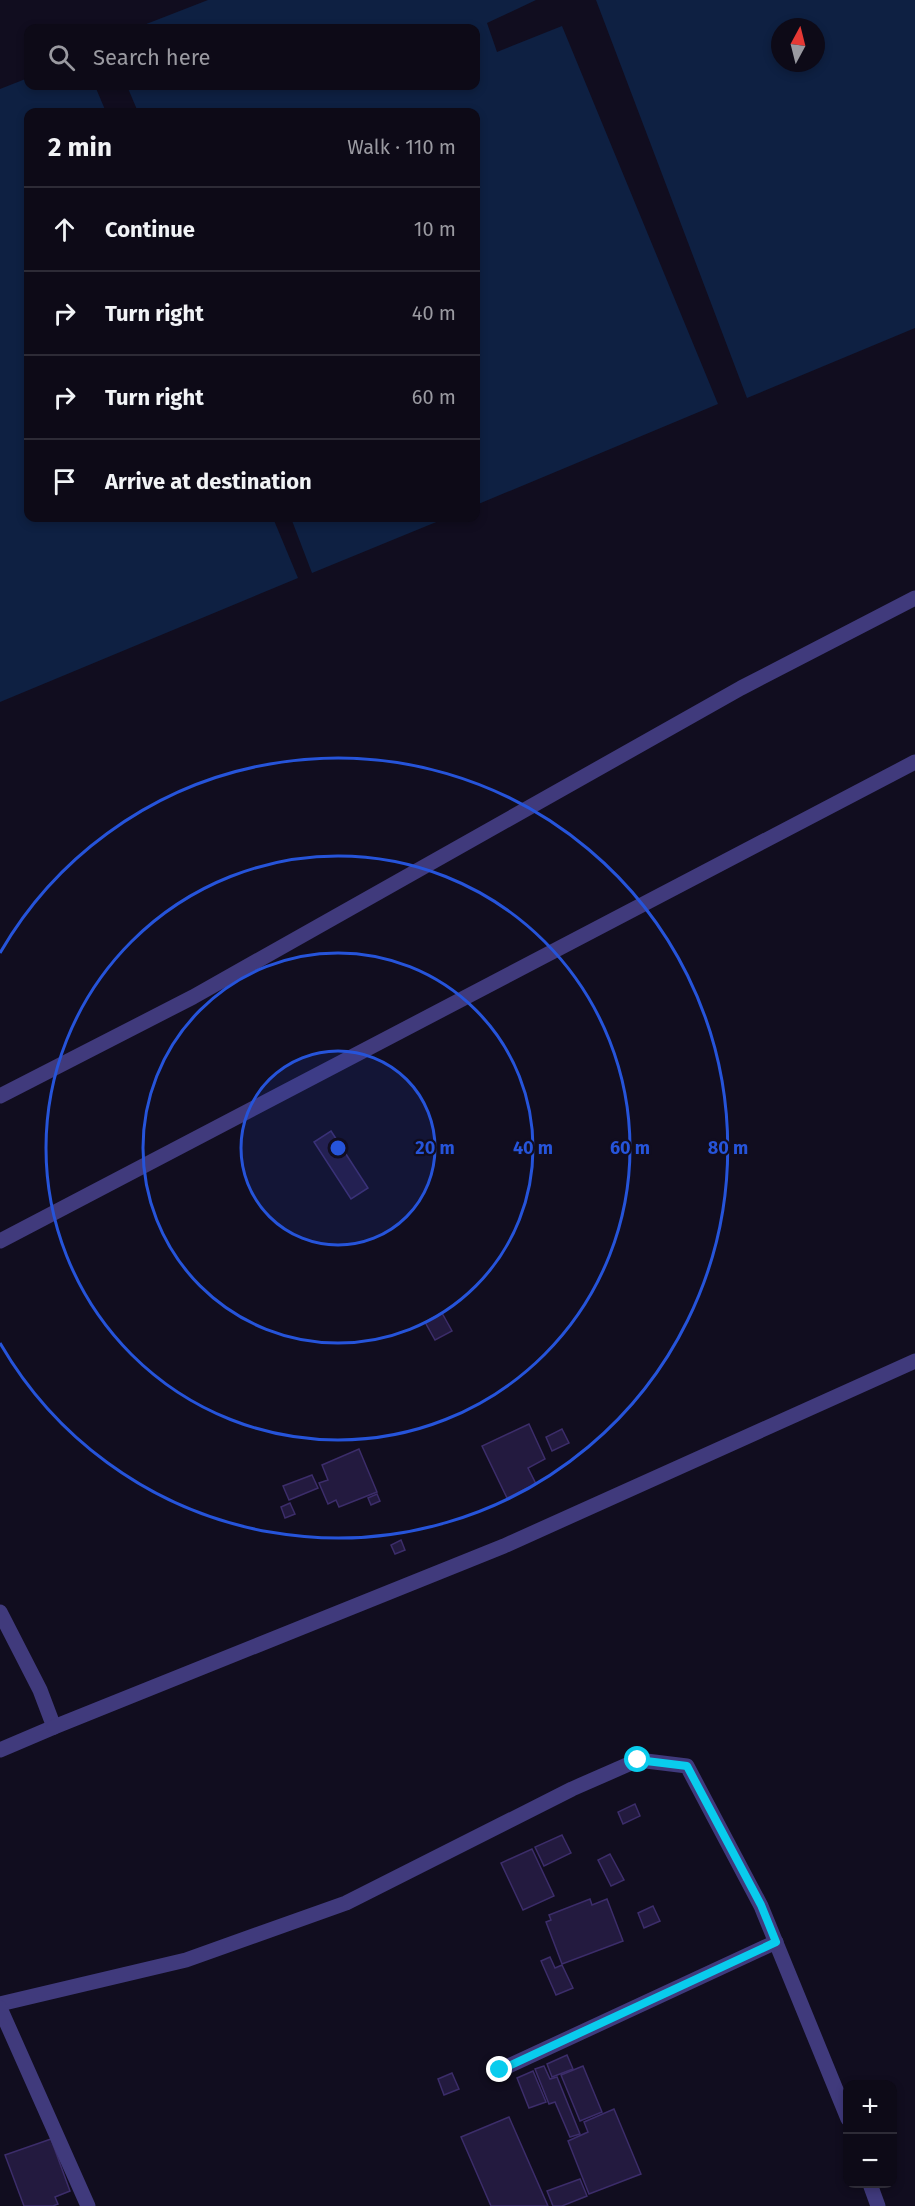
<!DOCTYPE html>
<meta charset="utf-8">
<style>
:root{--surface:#0d0a17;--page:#161320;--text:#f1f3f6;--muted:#9a9aa1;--line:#2d2b36}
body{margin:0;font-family:"Fira Sans",sans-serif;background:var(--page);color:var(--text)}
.controls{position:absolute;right:18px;bottom:18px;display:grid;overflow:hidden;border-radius:12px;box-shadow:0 3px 9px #0003}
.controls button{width:54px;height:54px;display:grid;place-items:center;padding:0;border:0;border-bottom:2px solid var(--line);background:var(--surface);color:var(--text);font:30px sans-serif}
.compass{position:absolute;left:771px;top:18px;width:54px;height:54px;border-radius:50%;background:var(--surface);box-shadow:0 3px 9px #0003;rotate:7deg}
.stop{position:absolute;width:18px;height:18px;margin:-14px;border:4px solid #09cced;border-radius:50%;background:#fff}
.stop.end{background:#09cced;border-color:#fff;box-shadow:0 2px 6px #0008}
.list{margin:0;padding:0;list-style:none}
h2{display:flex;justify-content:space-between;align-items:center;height:78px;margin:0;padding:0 24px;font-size:26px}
h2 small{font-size:20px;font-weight:400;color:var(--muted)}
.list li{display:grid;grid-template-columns:39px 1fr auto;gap:18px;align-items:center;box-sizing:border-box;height:84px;padding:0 24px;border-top:2px solid var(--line)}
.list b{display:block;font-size:22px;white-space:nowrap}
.list em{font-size:20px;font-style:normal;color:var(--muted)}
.icon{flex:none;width:33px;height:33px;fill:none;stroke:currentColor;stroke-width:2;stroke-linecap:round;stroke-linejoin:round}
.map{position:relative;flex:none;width:915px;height:2206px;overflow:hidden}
.search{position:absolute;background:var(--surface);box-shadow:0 3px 9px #0003;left:24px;top:24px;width:456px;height:66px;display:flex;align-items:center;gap:15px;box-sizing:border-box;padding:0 21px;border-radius:12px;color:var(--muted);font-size:22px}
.panel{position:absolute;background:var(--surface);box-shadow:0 3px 9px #0003;left:24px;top:108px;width:456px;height:414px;border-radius:12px}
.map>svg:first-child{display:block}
.water{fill:#0e2042;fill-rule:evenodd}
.building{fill:#231a3f;stroke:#3c2d6a;stroke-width:1.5}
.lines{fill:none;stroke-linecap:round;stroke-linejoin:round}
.minor{stroke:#403a7c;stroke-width:15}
.route{stroke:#09cced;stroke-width:8}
.ring{fill:none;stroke:#2654da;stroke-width:3}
.centre{fill:#2654da;stroke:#110d1f;stroke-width:3}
.ring-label{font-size:18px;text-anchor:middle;font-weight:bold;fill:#2654da;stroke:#110d1f;stroke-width:4.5;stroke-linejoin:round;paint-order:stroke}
</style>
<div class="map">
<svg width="915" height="2206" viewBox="0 0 915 2206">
<rect width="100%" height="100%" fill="#110d1f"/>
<g class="water">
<path d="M 208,0 L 536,0 L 487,23 L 497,52 L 562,26 L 718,404 L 476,505 L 476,112 L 138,112 L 127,86 L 476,86 L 476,28 L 136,28 Z"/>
<path d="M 596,0 L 915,0 L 915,328 L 747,398 ZM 780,27 L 816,27 L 816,63 L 780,63 Z"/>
<path d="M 28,78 L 28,86 L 95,86 L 106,112 L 28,112 L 28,518 L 273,518 L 298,578 L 0,702 L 0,89 Z"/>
<path d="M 291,518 L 446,518 L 312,573 Z"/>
</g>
<g class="building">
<path d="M 331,1131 L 368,1188 L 351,1199 L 314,1142 Z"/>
<path d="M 442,1313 L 452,1331 L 435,1340 L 425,1322 Z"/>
<path d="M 529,1424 L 545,1459 L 528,1468 L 536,1484 L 507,1498 L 482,1446 Z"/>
<path d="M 562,1429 L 569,1443 L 552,1451 L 546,1437 Z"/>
<path d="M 359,1449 L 377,1492 L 339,1507 L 336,1500 L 328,1504 L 319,1483 L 328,1480 L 322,1465 Z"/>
<path d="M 312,1475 L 318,1488 L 289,1500 L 283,1486 Z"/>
<path d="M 377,1494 L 380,1501 L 371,1505 L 368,1498 Z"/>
<path d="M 290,1503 L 295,1514 L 285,1518 L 281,1507 Z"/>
<path d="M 401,1540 L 405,1550 L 395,1554 L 391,1545 Z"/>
<path d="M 635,1804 L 640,1816 L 623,1824 L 618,1812 Z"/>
<path d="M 562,1835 L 571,1853 L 544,1866 L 535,1847 Z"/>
<path d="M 532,1849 L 554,1896 L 523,1910 L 501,1863 Z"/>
<path d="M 610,1854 L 624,1880 L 611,1886 L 598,1860 Z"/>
<path d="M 590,1899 L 592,1905 L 607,1899 L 623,1941 L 562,1964 L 546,1922 L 551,1920 L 549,1915 Z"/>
<path d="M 653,1906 L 660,1921 L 644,1928 L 638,1913 Z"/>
<path d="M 550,1957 L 555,1968 L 562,1965 L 573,1988 L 556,1995 L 541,1961 Z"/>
<path d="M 567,2055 L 573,2069 L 552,2077 L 547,2064 Z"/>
<path d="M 544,2066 L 550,2079 L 557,2077 L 580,2134 L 570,2137 L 555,2102 L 549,2104 L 535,2069 Z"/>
<path d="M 583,2066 L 602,2112 L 580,2121 L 561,2075 Z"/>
<path d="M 533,2071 L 546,2102 L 529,2108 L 517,2078 Z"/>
<path d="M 452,2073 L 459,2089 L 444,2095 L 438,2079 Z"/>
<path d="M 614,2109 L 641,2174 L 589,2194 L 568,2141 L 588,2132 L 584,2122 Z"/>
<path d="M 509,2117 L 548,2206 L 491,2206 L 461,2137 Z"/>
<path d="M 51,2139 L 70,2191 L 55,2197 L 58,2204 L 53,2206 L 24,2206 L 5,2155 Z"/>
<path d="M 580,2179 L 587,2196 L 562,2206 L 553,2206 L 547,2191 Z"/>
</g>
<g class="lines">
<g class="minor">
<path d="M 0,1096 L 193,997 L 741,688 L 915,598"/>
<path d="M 0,1241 L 915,762"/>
<path d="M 0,1612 L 40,1690 L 54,1727 L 0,1750"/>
<path d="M 54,1727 L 504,1546 L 915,1361"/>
<path d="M 0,2004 L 186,1960 L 346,1903 L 572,1789 L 638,1760 L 687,1766 L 761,1906 L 848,2119"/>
<path d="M 0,2008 L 88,2206"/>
<path d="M 500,2070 L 776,1942"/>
<path d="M 870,2184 L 878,2206"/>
</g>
</g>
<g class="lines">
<path class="route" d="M 500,2070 L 776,1942 L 761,1905 L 687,1766 L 638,1760"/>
</g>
<circle cx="338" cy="1148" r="97" fill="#2654da" fill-opacity=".12"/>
<g class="ring">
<circle cx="338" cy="1148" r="97"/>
<circle cx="338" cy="1148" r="195"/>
<circle cx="338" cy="1148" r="292"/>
<path d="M0 953A390 390 0 1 1 0 1343"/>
</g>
<circle cx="338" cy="1148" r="9" class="centre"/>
<g class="ring-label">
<text x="435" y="1154">20 m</text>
<text x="533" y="1154">40 m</text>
<text x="630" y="1154">60 m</text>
<text x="728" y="1154">80 m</text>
</g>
</svg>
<div class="controls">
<button>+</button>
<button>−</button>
</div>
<svg class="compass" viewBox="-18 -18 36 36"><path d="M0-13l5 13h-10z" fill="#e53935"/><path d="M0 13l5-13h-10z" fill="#9a9aa1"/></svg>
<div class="stop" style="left:638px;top:1760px"></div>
<div class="stop end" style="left:500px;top:2070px"></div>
<div class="search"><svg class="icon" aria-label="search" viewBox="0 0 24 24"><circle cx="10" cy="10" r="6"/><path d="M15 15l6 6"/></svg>Search here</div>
<section class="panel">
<h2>2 min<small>Walk · 110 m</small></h2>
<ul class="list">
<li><svg class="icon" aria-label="ahead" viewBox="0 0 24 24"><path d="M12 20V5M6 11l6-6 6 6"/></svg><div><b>Continue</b></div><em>10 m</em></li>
<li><svg class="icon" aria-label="right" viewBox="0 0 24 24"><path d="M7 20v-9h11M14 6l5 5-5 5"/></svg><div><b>Turn right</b></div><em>40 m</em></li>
<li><svg class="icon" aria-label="right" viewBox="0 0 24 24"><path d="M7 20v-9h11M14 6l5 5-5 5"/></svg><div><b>Turn right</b></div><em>60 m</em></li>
<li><svg class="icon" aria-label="arrive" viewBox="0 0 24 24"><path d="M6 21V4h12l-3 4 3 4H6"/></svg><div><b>Arrive at destination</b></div></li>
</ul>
</section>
</div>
